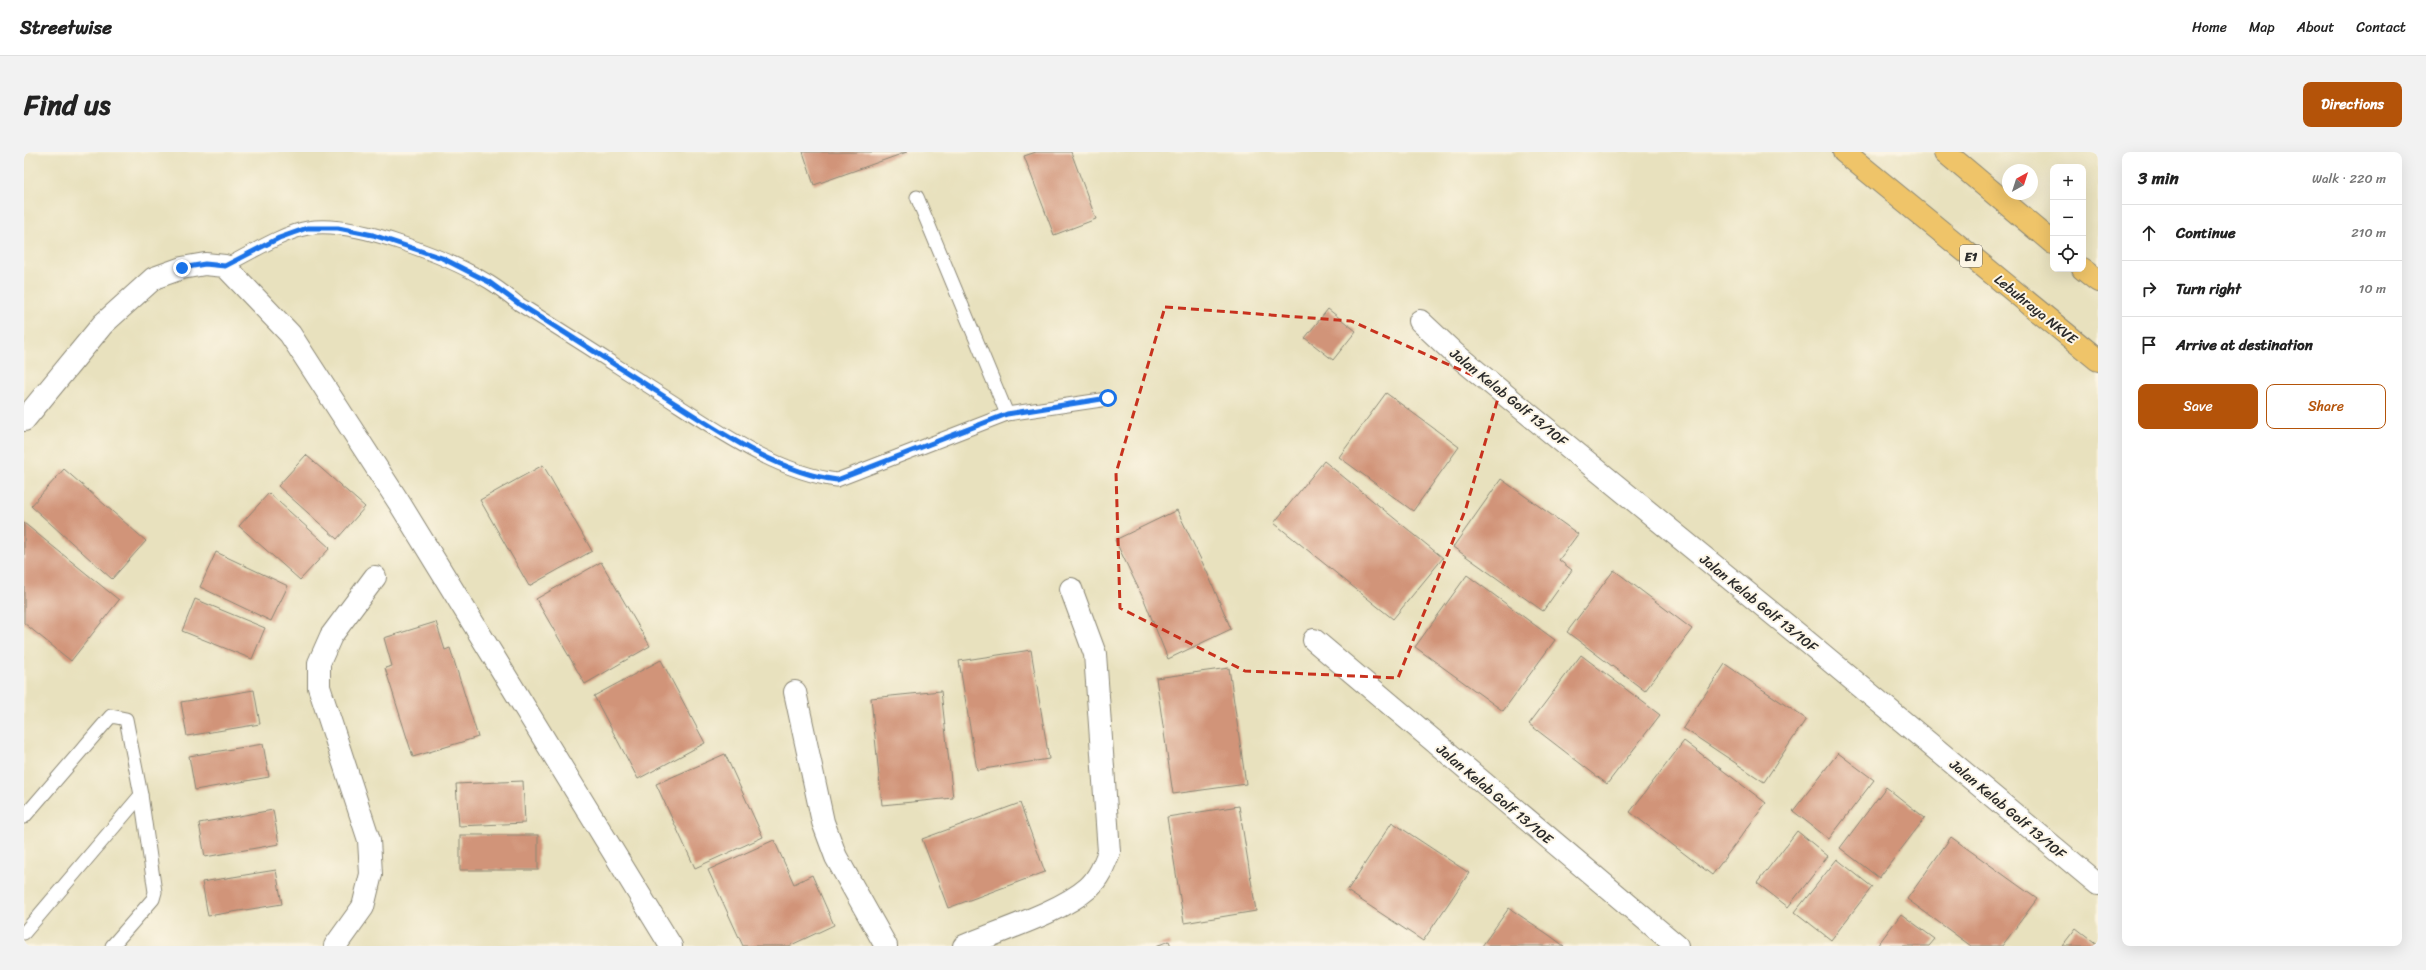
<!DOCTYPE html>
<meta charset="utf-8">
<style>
:root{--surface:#fff;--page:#f2f2f2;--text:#222;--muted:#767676;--line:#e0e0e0;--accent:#b45309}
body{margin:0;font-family:Sriracha,sans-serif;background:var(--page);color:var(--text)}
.controls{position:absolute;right:12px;top:12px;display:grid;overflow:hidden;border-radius:8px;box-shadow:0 4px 16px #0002}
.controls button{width:36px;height:36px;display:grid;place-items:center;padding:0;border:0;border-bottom:1px solid var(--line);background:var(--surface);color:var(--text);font:20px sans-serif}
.compass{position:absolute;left:1978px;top:12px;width:36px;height:36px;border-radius:50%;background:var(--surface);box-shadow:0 4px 16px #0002;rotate:39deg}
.stop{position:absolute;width:12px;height:12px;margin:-9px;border:3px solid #1a73e8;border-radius:50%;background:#fff}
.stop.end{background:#1a73e8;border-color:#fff;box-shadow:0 1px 4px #0008}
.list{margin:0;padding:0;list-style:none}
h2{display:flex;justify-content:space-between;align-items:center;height:52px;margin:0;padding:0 16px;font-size:17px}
h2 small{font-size:13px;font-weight:400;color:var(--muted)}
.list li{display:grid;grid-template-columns:26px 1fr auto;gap:12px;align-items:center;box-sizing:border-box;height:56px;padding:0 16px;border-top:1px solid var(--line)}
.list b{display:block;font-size:15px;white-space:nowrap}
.list em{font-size:13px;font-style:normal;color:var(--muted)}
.actions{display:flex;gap:8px;padding:12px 16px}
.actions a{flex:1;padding:9px 0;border:1px solid var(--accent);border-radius:8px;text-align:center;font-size:14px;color:var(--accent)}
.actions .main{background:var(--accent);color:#fff}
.icon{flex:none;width:22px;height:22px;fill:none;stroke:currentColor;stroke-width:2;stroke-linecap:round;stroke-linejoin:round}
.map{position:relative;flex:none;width:2074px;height:794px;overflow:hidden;border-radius:8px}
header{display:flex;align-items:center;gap:24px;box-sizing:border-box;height:56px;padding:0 20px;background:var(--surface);border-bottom:1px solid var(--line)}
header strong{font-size:19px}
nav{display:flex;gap:22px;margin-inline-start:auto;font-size:14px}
.intro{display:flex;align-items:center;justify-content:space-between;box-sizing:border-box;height:96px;padding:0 24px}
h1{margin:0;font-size:28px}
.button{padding:10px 18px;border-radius:8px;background:var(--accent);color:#fff;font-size:14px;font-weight:700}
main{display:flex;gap:24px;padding:0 24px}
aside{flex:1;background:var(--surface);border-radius:8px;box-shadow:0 4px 16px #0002}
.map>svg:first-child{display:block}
.building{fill:#d19479}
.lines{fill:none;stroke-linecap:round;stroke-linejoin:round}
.service-casing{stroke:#8a8674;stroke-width:15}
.minor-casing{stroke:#8a8674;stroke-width:24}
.motorway-casing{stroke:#8a8674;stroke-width:24}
.service{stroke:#fff;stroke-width:13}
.minor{stroke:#fff;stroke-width:22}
.motorway{stroke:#efc469;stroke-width:22}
.route{stroke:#1a73e8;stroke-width:5}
.marked{fill:none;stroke:#c8321e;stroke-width:3;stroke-dasharray:8 5;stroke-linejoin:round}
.labels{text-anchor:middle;stroke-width:4;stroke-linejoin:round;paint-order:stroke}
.shield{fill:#fcf5e5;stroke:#6a6863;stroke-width:1}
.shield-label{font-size:13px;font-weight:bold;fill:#2b2b2b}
.street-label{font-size:14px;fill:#2b2b2b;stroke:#fcf5e5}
</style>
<header>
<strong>Streetwise</strong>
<nav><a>Home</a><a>Map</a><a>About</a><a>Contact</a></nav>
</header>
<div class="intro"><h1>Find us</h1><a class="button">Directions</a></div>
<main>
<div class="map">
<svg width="2074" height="794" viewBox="0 0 2074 794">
<rect width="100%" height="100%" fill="#fcf5e5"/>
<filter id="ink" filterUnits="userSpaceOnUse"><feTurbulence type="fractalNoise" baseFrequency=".025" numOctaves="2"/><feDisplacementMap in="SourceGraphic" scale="8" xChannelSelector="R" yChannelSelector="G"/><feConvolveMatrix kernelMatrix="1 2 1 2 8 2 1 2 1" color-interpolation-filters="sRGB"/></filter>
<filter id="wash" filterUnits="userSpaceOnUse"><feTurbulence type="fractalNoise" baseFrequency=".012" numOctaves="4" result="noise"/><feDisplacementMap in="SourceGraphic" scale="16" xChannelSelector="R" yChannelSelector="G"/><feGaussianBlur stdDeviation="0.9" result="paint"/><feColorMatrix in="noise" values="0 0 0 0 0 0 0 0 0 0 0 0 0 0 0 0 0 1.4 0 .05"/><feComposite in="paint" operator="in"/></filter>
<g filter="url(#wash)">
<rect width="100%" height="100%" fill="#e8e1be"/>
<g id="blocks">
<g class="building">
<path d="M 779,0 L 883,0 L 790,33 Z"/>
<path d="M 1012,0 L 1047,0 L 1072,67 L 1030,83 L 1000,4 Z"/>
<path d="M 1304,157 L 1332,179 L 1309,208 L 1281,186 Z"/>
<path d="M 1362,241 L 1435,295 L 1389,359 L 1315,305 Z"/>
<path d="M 282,303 L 341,355 L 313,387 L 254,334 Z"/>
<path d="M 1300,309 L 1419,406 L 1369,467 L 1250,371 Z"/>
<path d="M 519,313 L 568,399 L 505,434 L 456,348 Z"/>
<path d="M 40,317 L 122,389 L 88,427 L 7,354 Z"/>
<path d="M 1477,327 L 1554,382 L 1535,408 L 1548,418 L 1519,459 L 1429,395 Z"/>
<path d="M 245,341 L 306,396 L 276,428 L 215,374 Z"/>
<path d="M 1153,358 L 1183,420 L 1207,477 L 1144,507 L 1121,450 L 1091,388 Z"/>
<path d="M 0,371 L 95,448 L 47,509 L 0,471 Z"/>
<path d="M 192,400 L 264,434 L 247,469 L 176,435 Z"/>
<path d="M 577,410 L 626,494 L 561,532 L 512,447 Z"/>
<path d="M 1590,418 L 1668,477 L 1621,539 L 1543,480 Z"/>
<path d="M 1443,423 L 1531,488 L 1479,559 L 1391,495 Z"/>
<path d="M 171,447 L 241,476 L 228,507 L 158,479 Z"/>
<path d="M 412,470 L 421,498 L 426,496 L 454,585 L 389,605 L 361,516 L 368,514 L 360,486 Z"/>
<path d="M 1007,498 L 1025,607 L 953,618 L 935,509 Z"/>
<path d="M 1557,503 L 1636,563 L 1583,632 L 1505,572 Z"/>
<path d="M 637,508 L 681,591 L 614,627 L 570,544 Z"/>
<path d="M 1701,512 L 1782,567 L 1740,630 L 1659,576 Z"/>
<path d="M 1205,516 L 1222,632 L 1149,642 L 1132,526 Z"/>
<path d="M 230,538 L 236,572 L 163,584 L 157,550 Z"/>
<path d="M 917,539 L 929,646 L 858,653 L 847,546 Z"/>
<path d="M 1660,589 L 1742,651 L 1688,723 L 1606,660 Z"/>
<path d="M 239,592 L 245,625 L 171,638 L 165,604 Z"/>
<path d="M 1814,601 L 1850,628 L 1805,687 L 1769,659 Z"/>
<path d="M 701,602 L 739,685 L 671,716 L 632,632 Z"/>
<path d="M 499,629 L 501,671 L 435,674 L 432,632 Z"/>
<path d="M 1862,635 L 1901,666 L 1855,726 L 1816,696 Z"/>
<path d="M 996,651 L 1021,720 L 924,756 L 898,687 Z"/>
<path d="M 1215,654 L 1232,759 L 1160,771 L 1143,665 Z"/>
<path d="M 249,658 L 255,692 L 181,705 L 175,671 Z"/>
<path d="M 1368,670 L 1445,721 L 1399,789 L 1323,739 Z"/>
<path d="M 1773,679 L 1804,704 L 1764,755 L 1733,731 Z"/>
<rect x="436" y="683" width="78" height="35"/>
<path d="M 1927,685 L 2013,747 L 1978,794 L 1947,794 L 1883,747 Z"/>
<path d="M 750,688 L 770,732 L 788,723 L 810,773 L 765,794 L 719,794 L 684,718 Z"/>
<path d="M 1813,707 L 1848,735 L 1807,788 L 1771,760 Z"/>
<path d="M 252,718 L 258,752 L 184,764 L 178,730 Z"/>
<path d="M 1485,756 L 1525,783 L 1540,794 L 1458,794 Z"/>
<path d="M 1877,762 L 1911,787 L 1905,794 L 1853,794 Z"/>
<path d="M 2052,776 L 2074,793 L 2074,794 L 2038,794 Z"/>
<path d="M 1145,789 L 1147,794 L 1132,794 Z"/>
</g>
</g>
</g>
<g filter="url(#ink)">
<use href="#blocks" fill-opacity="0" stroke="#8a8674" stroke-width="1"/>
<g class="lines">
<g class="service-casing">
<g id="service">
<path d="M 893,45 L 983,262"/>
<path d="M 201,114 C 223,103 260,80 284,76 C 331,68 425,106 465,130 C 475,136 485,144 495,152 C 542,181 588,211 635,241 C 687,274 752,321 813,328 L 983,262 L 1084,247"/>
<path d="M 0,665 L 87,564 L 102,567 L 117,643 L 131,740 L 129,747 L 88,794"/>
<path d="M 0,781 L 117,643"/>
</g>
</g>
<g class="minor-casing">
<g id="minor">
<path d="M 1396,169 L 1430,201 L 1787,493 L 2074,732"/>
<path d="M 0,268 L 79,172 L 130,126 L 158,116 L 181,112 L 201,114 L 266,182 L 376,352 L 647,794"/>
<path d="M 1290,488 L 1653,794"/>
<path d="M 771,540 L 799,670 L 812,705 L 862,794"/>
<path d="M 311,794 L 339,755 L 347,722 L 345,688 L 295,535 L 295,511 L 307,484 L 351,425"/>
<path d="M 940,794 C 975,779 1037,760 1064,736 C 1075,726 1080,713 1085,700 L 1071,502 L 1047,437"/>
</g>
</g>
<g class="motorway-casing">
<g id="motorway">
<path d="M 1820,0 L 2074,208"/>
<path d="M 1921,0 L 2029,91"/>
<path d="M 2059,117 L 2074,129"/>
</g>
</g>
<use href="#service" class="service"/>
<use href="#minor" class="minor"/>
<use href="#motorway" class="motorway"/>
</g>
</g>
<g class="lines" filter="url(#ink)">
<path class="route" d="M 158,116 L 181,112 L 201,114 L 255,86 L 283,76 L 314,76 L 349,83 L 418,106 L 465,130 L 495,152 C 542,181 588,211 635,241 C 687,274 752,321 813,328 L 983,262 L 1084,246"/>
</g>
<path class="marked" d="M 1141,155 L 1327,169 L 1477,236 L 1442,356 L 1374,526 L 1221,519 L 1096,456 L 1092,321 Z"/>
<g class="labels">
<rect class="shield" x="1936" y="93" width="22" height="22" rx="3"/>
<g class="shield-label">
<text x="1947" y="109">E1</text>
</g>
<g class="street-label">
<text transform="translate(2012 157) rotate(39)" y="5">Lebuhraya NKVE</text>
<text transform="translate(1485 245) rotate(39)" y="5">Jalan Kelab Golf 13/10F</text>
<text transform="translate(1735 451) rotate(39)" y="5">Jalan Kelab Golf 13/10F</text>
<text transform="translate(1471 642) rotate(40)" y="5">Jalan Kelab Golf 13/10E</text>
<text transform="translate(1984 657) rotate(40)" y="5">Jalan Kelab Golf 13/10F</text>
</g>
</g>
</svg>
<div class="controls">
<button>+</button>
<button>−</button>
<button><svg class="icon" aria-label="locate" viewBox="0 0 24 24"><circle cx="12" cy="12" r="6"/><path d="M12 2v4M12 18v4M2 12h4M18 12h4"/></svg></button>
</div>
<svg class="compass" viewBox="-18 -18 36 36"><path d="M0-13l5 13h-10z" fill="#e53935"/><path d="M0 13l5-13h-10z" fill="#767676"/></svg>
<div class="stop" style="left:1084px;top:246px"></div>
<div class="stop end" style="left:158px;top:116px"></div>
</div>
<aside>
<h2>3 min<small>Walk · 220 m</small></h2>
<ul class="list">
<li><svg class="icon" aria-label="ahead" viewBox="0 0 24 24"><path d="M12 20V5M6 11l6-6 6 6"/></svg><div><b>Continue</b></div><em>210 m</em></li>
<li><svg class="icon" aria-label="right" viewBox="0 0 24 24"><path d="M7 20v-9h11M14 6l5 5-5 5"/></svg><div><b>Turn right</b></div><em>10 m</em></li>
<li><svg class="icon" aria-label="arrive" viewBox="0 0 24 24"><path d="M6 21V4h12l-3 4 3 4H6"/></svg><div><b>Arrive at destination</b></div></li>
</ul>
<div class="actions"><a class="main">Save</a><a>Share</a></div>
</aside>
</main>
